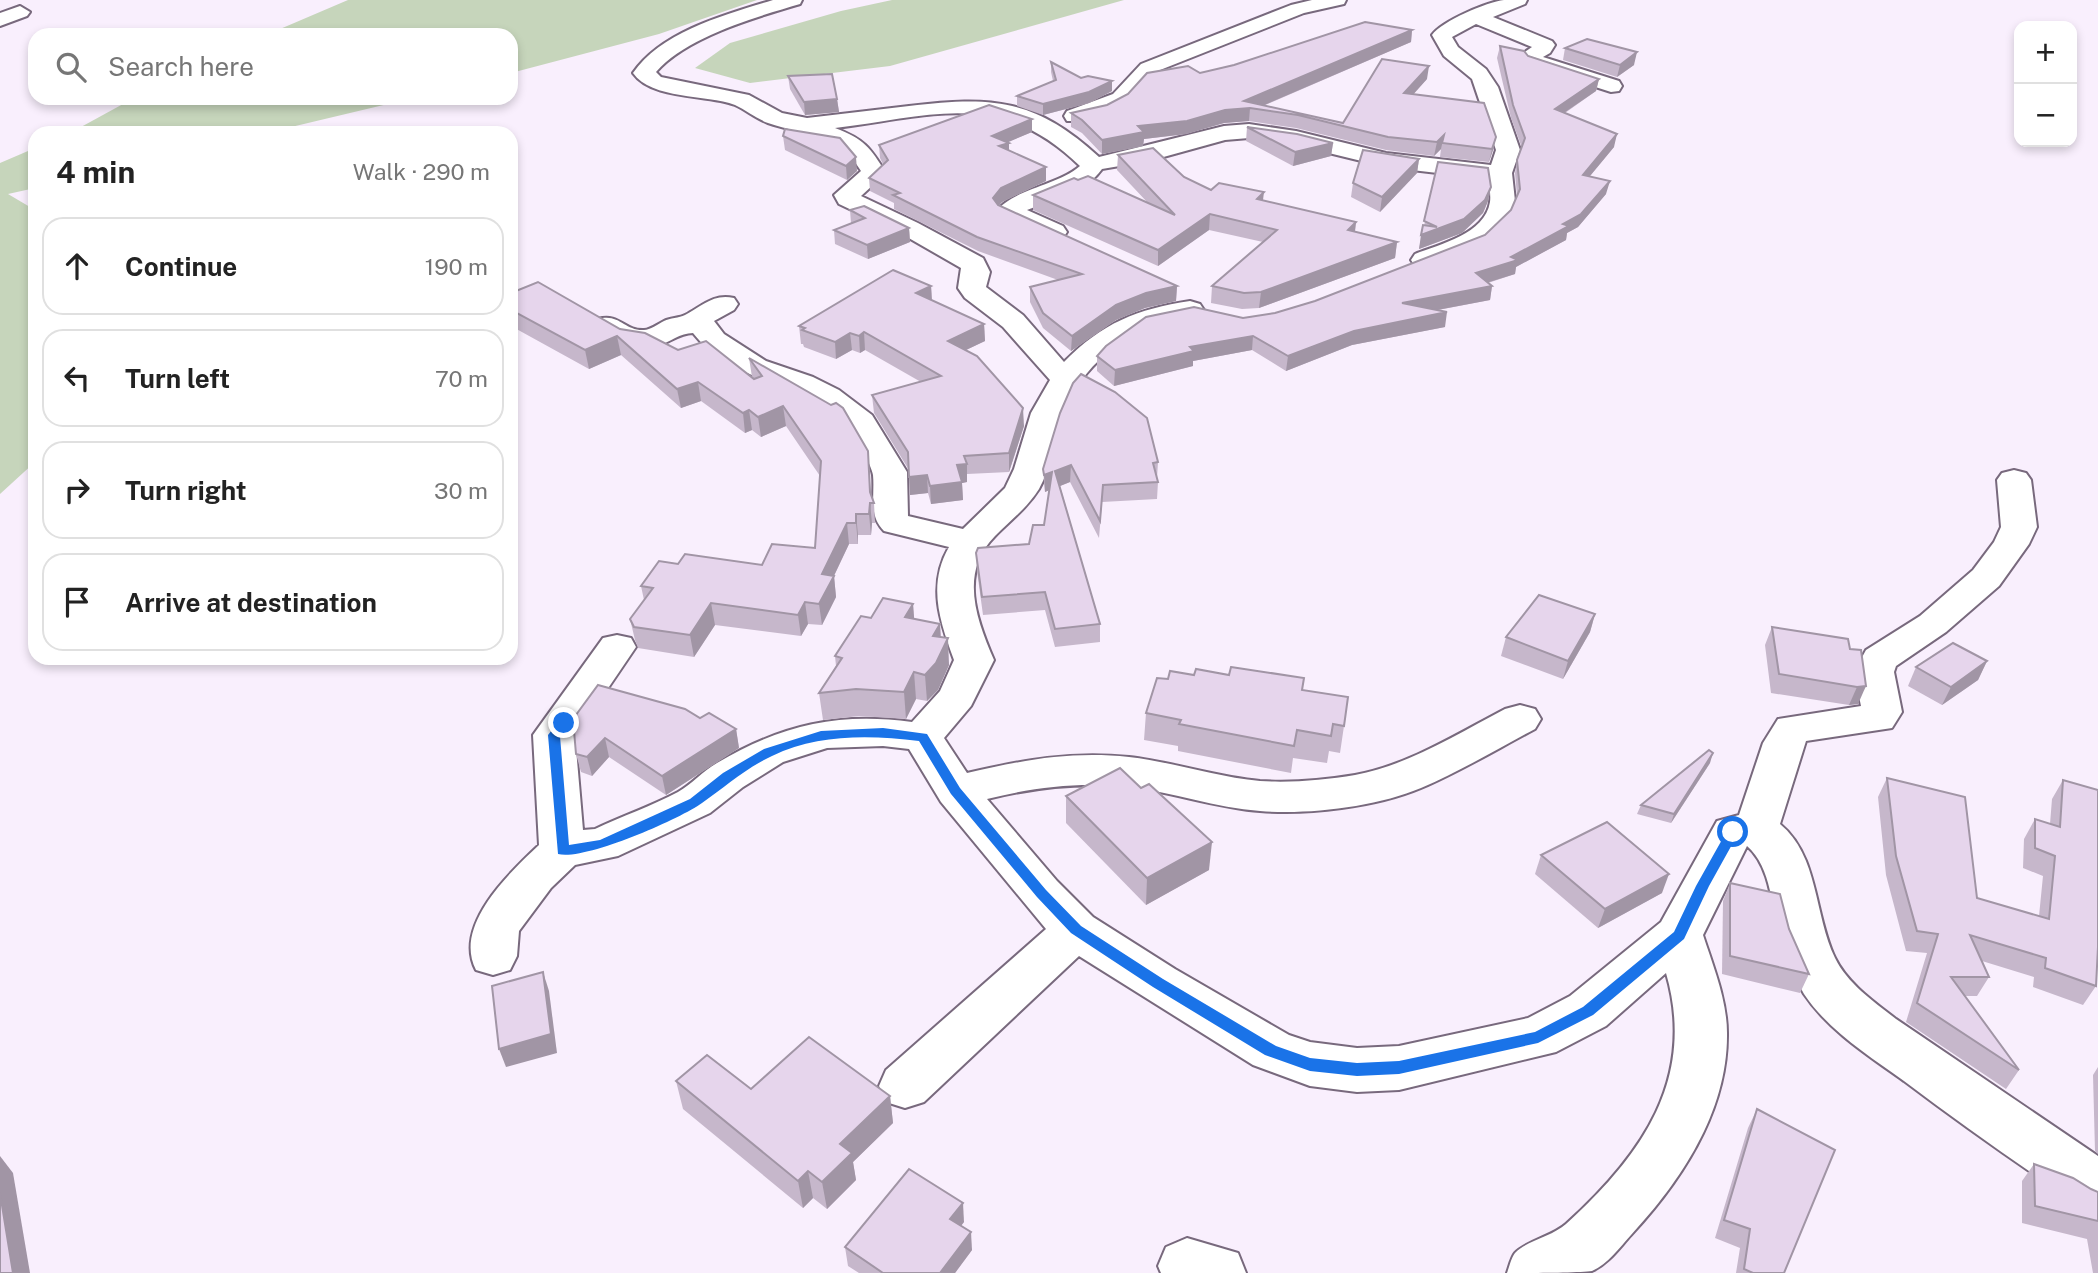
<!DOCTYPE html>
<meta charset="utf-8">
<style>
:root{--surface:#fff;--page:#f6f6f6;--text:#222;--muted:#767676;--line:#e0e0e0}
body{margin:0;font-family:"Public Sans",sans-serif;background:var(--page);color:var(--text)}
.controls{position:absolute;right:21px;top:21px;display:grid;overflow:hidden;border-radius:14px;box-shadow:0 4px 10px #0003}
.controls button{width:63px;height:63px;display:grid;place-items:center;padding:0;border:0;border-bottom:2px solid var(--line);background:var(--surface);color:var(--text);font:35px sans-serif}
.stop{position:absolute;width:21px;height:21px;margin:-16px;border:5px solid #1a73e8;border-radius:50%;background:#fff}
.stop.end{background:#1a73e8;border-color:#fff;box-shadow:0 2px 7px #0008}
.list{margin:0;padding:0;list-style:none}
h2{display:flex;justify-content:space-between;align-items:center;height:91px;margin:0;padding:0 28px;font-size:30px}
h2 small{font-size:23px;font-weight:400;color:var(--muted)}
.list li{display:grid;grid-template-columns:46px 1fr auto;gap:21px;align-items:center;box-sizing:border-box;height:98px;margin:0 14px 14px;padding:0 14px;border:2px solid var(--line);border-radius:21px}
.list b{display:block;font-size:26px;white-space:nowrap}
.list em{font-size:23px;font-style:normal;color:var(--muted)}
.icon{flex:none;width:38px;height:38px;fill:none;stroke:currentColor;stroke-width:2;stroke-linecap:round;stroke-linejoin:round}
.map{position:relative;flex:none;width:2098px;height:1273px;overflow:hidden}
.search{position:absolute;background:var(--surface);box-shadow:0 4px 10px #0003;left:28px;top:28px;width:490px;height:77px;display:flex;align-items:center;gap:18px;box-sizing:border-box;padding:0 24px;border-radius:21px;color:var(--muted);font-size:26px}
.panel{position:absolute;background:var(--surface);box-shadow:0 4px 10px #0003;left:28px;top:126px;width:490px;height:539px;border-radius:21px}
.map>svg:first-child{display:block}
.green{fill:#c6d5bb}
.lines{fill:none;stroke-linecap:round;stroke-linejoin:round}
.minor-casing{stroke:#78697d;stroke-width:4}
.minor{fill:#fff;fill-rule:evenodd}
.wall{fill:#c6b7cb}
.shaded-wall{fill:#a195a5}
.building{fill:#e6d5ec;stroke:#a195a5;stroke-width:2}
.route{fill:#1a73e8}
</style>
<div class="map">
<svg width="2098" height="1273" viewBox="0 0 2098 1273">
<rect width="100%" height="100%" fill="#f9effd"/>
<g class="green">
<path d="M 348,0 L 757,0 L 659,34 L 511,73 L 511,35 L 266,35 Z"/>
<path d="M 892,0 L 1124,0 L 890,66 L 750,83 L 695,68 L 730,43 L 841,11 Z"/>
<path d="M 134,98 L 413,98 L 266,133 L 70,133 Z"/>
<path d="M 35,148 L 35,188 L 8,194 L 35,210 L 35,462 L 0,494 L 0,163 Z"/>
</g>
<g class="lines">
<g class="minor-casing">
<g id="minor">
<path d="M 773,0 L 802,0 L 800,4 C 756,17 686,37 656,72 L 661,77 L 749,95 L 782,113 L 807,118 C 841,114 875,110 909,106 C 991,96 1035,98 1099,157 L 1224,126 L 1249,124 L 1296,131 L 1386,153 L 1491,165 L 1496,150 L 1472,79 L 1444,56 L 1432,35 C 1442,21 1487,2 1504,0 C 1512,0 1520,0 1527,0 L 1525,4 L 1493,17 L 1552,41 L 1555,45 L 1550,53 L 1543,57 L 1619,81 L 1622,86 L 1619,91 L 1611,92 L 1527,65 L 1519,56 L 1532,47 L 1476,24 L 1452,37 L 1458,47 L 1486,69 L 1498,87 L 1520,150 L 1512,173 L 1515,201 L 1506,223 L 1481,247 L 1424,268 L 1415,266 L 1411,260 L 1415,254 C 1440,244 1485,234 1490,202 C 1491,195 1489,186 1489,179 L 1386,167 L 1296,145 L 1249,138 L 1225,140 L 1149,161 L 1102,169 C 1085,193 1052,200 1027,210 L 1063,226 L 1067,232 L 1063,238 L 1054,240 L 1000,217 L 996,212 C 1012,189 1057,186 1080,166 C 1000,88 933,116 835,128 C 864,139 870,147 886,173 L 861,196 L 918,223 L 983,258 L 990,272 L 986,287 L 1023,315 L 1064,362 C 1102,323 1137,309 1190,301 L 1200,304 L 1204,310 L 1200,316 C 1186,319 1172,320 1158,324 C 1116,336 1075,377 1061,418 C 1053,441 1051,468 1039,489 C 1027,508 1011,520 995,536 C 959,572 976,619 994,660 L 971,706 L 944,738 L 967,773 C 1023,760 1071,751 1129,757 C 1173,762 1216,777 1260,781 C 1291,783 1325,780 1355,775 C 1409,765 1457,734 1505,709 L 1520,705 L 1535,709 L 1541,719 L 1535,729 C 1497,749 1461,771 1421,788 C 1376,807 1308,815 1260,811 C 1216,808 1173,792 1129,787 C 1080,782 1035,787 987,799 L 1057,881 L 1093,917 L 1175,969 L 1289,1035 L 1310,1042 L 1357,1048 L 1399,1046 L 1528,1018 L 1570,996 L 1661,922 L 1717,821 L 1739,815 L 1763,743 L 1778,719 L 1861,706 L 1854,672 L 1866,650 L 1920,616 L 1973,570 L 1994,542 L 2001,527 L 1997,480 L 2002,473 L 2014,470 L 2026,473 L 2031,480 L 2037,527 L 2029,544 L 1999,586 L 1946,632 L 1896,666 L 1894,672 L 1902,712 L 1892,728 L 1806,741 L 1780,824 C 1819,856 1814,915 1835,958 C 1847,983 1874,1002 1896,1019 L 2098,1156 L 2098,1211 L 2078,1204 C 2019,1165 1961,1124 1904,1081 C 1869,1056 1828,1030 1804,994 C 1794,977 1786,959 1780,940 C 1772,911 1772,867 1747,846 L 1703,935 C 1713,966 1727,1000 1727,1033 C 1728,1111 1681,1181 1631,1235 C 1619,1248 1608,1264 1592,1271 C 1579,1273 1524,1273 1507,1273 C 1509,1268 1511,1258 1515,1253 C 1526,1241 1553,1236 1566,1224 C 1641,1156 1697,1079 1666,973 L 1606,1026 L 1556,1052 L 1399,1090 L 1357,1092 L 1310,1086 L 1253,1065 L 1079,956 L 924,1102 L 905,1108 L 886,1102 L 879,1086 L 886,1070 L 1046,929 L 941,802 L 909,749 L 883,746 L 827,748 L 783,762 L 743,787 L 710,813 L 618,856 L 575,865 L 551,888 L 519,931 L 517,956 L 510,970 L 493,975 L 476,970 C 453,926 509,873 539,845 L 533,735 L 603,638 L 617,635 L 631,638 L 636,647 L 575,737 L 583,830 L 595,829 C 622,816 652,806 678,792 C 692,784 703,771 717,763 C 781,725 838,712 912,722 L 940,691 L 954,660 C 940,622 927,585 949,547 L 884,531 C 868,515 875,496 873,475 C 872,466 855,435 848,428 C 844,423 836,419 831,414 C 788,381 728,378 693,333 C 680,333 670,342 658,346 C 639,353 605,341 594,325 L 598,319 C 620,313 624,331 644,330 C 650,330 658,324 664,321 C 670,318 679,318 685,315 C 701,307 713,293 734,298 L 738,304 L 734,310 L 714,321 L 724,334 L 766,361 L 813,377 L 839,390 L 872,415 L 907,472 L 908,516 L 963,529 L 1005,488 L 1014,469 L 1031,413 L 1050,380 L 1003,327 L 965,298 L 958,288 L 961,268 L 900,233 L 839,204 L 834,195 L 861,171 C 838,133 806,136 768,123 C 757,119 746,110 735,105 C 706,94 652,100 633,73 C 662,31 727,14 773,0 Z"/>
<path d="M 1312,0 L 1346,0 L 1344,4 L 1304,13 L 1155,72 L 1138,95 L 1123,107 L 1083,121 L 1067,121 L 1064,116 L 1067,111 L 1113,94 L 1141,64 L 1291,5 Z"/>
<path d="M 20,6 L 30,12 L 27,16 L 0,26 L 0,13 Z"/>
<path d="M 1187,1238 L 1238,1253 L 1246,1273 L 1161,1273 L 1158,1266 L 1166,1247 Z"/>
</g>
</g>
<use href="#minor" class="minor"/>
</g>
<g class="wall">
<path d="M 1412,30 L 1411,42 L 1263,106 L 1343,123 L 1427,79 L 1413,94 L 1496,137 L 1493,150 L 1489,162 L 1440,157 L 1441,149 L 1434,156 L 1386,150 L 1296,128 L 1249,121 L 1224,123 L 1186,134 L 1144,139 L 1143,146 L 1102,154 L 1082,133 L 1071,127 L 1071,113 L 1107,105 L 1200,73 Z"/>
<path d="M 1500,46 L 1599,79 L 1596,91 L 1565,113 L 1614,147 L 1590,176 L 1606,194 L 1578,227 L 1567,233 L 1566,240 L 1516,267 L 1515,274 L 1488,283 L 1492,286 L 1490,300 L 1438,310 L 1445,327 L 1352,345 L 1286,371 L 1252,350 L 1193,361 L 1193,366 L 1114,386 L 1097,371 L 1097,356 L 1243,318 L 1275,313 L 1315,301 L 1485,235 L 1511,210 L 1517,196 L 1515,173 L 1517,160 L 1522,148 L 1511,118 L 1497,58 Z"/>
<path d="M 1565,48 L 1634,65 L 1617,77 L 1563,60 Z"/>
<path d="M 1051,62 L 1081,78 L 1112,91 L 1089,103 L 1043,115 L 1017,106 L 1017,96 L 1053,81 L 1051,72 Z"/>
<path d="M 788,76 L 837,99 L 839,112 L 805,115 L 790,89 Z"/>
<path d="M 1032,119 L 1032,132 L 1007,142 L 1009,143 L 1009,151 L 1046,167 L 1046,181 L 1002,202 L 999,205 L 1177,286 L 1176,301 L 1145,308 L 1116,320 L 1071,351 L 1043,328 L 1030,302 L 1030,287 L 1058,280 L 978,251 L 894,209 L 894,203 L 870,191 L 869,178 L 883,164 L 880,158 L 879,145 Z"/>
<path d="M 1247,127 L 1333,143 L 1331,156 L 1293,166 L 1246,141 Z"/>
<path d="M 783,136 L 857,171 L 847,180 L 785,150 Z"/>
<path d="M 1118,155 L 1184,177 L 1211,190 L 1356,222 L 1355,232 L 1397,242 L 1395,258 L 1259,308 L 1242,309 L 1211,303 L 1212,286 L 1263,242 L 1209,230 L 1158,266 L 1033,210 L 1033,195 L 1148,203 L 1117,170 Z"/>
<path d="M 1419,159 L 1417,173 L 1380,212 L 1351,197 L 1353,183 Z"/>
<path d="M 1438,162 L 1491,187 L 1488,201 L 1483,213 L 1462,233 L 1419,249 Z"/>
<path d="M 850,210 L 909,228 L 910,242 L 868,259 L 835,244 L 834,230 L 851,223 Z"/>
<path d="M 931,286 L 932,300 L 984,324 L 985,341 L 966,350 L 1024,426 L 1009,472 L 967,474 L 967,482 L 962,483 L 963,500 L 931,504 L 928,493 L 910,495 L 909,470 L 874,413 L 872,395 L 921,382 L 865,350 L 860,353 L 852,350 L 836,359 L 804,347 L 803,344 L 801,344 L 799,326 Z"/>
<path d="M 511,293 L 620,329 L 752,377 L 749,358 L 869,471 L 871,494 L 874,503 L 875,523 L 872,523 L 871,535 L 858,535 L 858,544 L 849,544 L 834,576 L 836,597 L 822,625 L 808,624 L 801,636 L 715,625 L 694,657 L 638,648 L 635,640 L 630,619 L 644,600 L 641,586 L 678,564 L 762,565 L 815,548 L 820,476 L 786,426 L 761,437 L 752,430 L 745,433 L 701,401 L 681,408 L 621,355 L 589,369 L 511,326 Z"/>
<path d="M 1060,413 L 1158,462 L 1157,478 L 1158,482 L 1157,499 L 1102,502 L 1099,538 L 1070,482 L 1060,486 L 1100,624 L 1100,642 L 1055,647 L 1045,610 L 983,615 L 977,571 L 976,553 L 1029,544 L 1044,525 L 1049,490 L 1045,492 L 1043,469 Z"/>
<path d="M 913,604 L 914,619 L 940,624 L 941,637 L 949,665 L 938,690 L 927,701 L 916,699 L 906,719 L 859,716 L 823,720 L 819,693 L 836,666 L 835,656 L 871,618 Z"/>
<path d="M 1595,614 L 1590,632 L 1563,679 L 1501,656 L 1506,637 Z"/>
<path d="M 1772,627 L 1850,649 L 1861,650 L 1858,704 L 1849,705 L 1771,693 L 1765,645 Z"/>
<path d="M 1987,661 L 1978,680 L 1942,705 L 1908,686 L 1916,667 Z"/>
<path d="M 1168,679 L 1303,690 L 1344,726 L 1340,753 L 1329,751 L 1327,763 L 1293,758 L 1291,773 L 1178,751 L 1178,746 L 1144,740 L 1146,713 Z"/>
<path d="M 700,718 L 736,729 L 739,748 L 666,795 L 609,757 L 592,776 L 581,772 L 576,754 L 573,719 Z"/>
<path d="M 1710,763 L 1671,823 L 1637,814 L 1641,805 Z"/>
<path d="M 1887,778 L 1977,898 L 2039,916 L 2043,876 L 2023,868 L 2024,839 L 2035,819 L 2050,824 L 2052,799 L 2063,780 L 2096,986 L 2083,1005 L 2033,987 L 2034,977 L 1982,961 L 1989,977 L 1977,996 L 1965,996 L 2019,1070 L 2006,1089 L 1906,1022 L 1927,953 L 1906,951 L 1886,875 L 1878,797 Z"/>
<path d="M 1066,796 L 1209,870 L 1146,905 L 1066,823 Z"/>
<path d="M 1541,855 L 1662,893 L 1598,928 L 1535,874 Z"/>
<path d="M 1730,883 L 1809,974 L 1800,993 L 1722,974 L 1723,901 Z"/>
<path d="M 2098,1067 L 2098,1154 L 2095,1151 L 2093,1075 Z"/>
<path d="M 676,1081 L 751,1089 L 890,1096 L 893,1123 L 853,1162 L 856,1180 L 827,1209 L 813,1198 L 803,1208 L 683,1109 Z"/>
<path d="M 1757,1109 L 1784,1273 L 1736,1273 L 1740,1248 L 1715,1238 L 1748,1128 Z"/>
<path d="M 2034,1164 L 2098,1192 L 2098,1273 L 2093,1273 L 2087,1239 L 2022,1223 L 2022,1181 Z"/>
<path d="M 964,1222 L 961,1226 L 972,1250 L 955,1273 L 859,1273 L 848,1266 L 845,1247 Z"/>
</g>
<g class="shaded-wall">
<path d="M 1412,30 L 1411,42 L 1255,109 L 1250,108 L 1249,121 L 1224,123 L 1186,134 L 1144,139 L 1143,146 L 1102,154 L 1102,140 L 1138,126 L 1244,101 Z"/>
<path d="M 1637,52 L 1634,65 L 1617,77 L 1620,65 Z"/>
<path d="M 1429,66 L 1427,79 L 1403,106 L 1404,93 Z"/>
<path d="M 1599,79 L 1596,91 L 1552,121 L 1555,109 Z"/>
<path d="M 1112,81 L 1112,91 L 1089,103 L 1043,115 L 1043,104 Z"/>
<path d="M 837,99 L 839,112 L 805,115 L 804,102 Z"/>
<path d="M 1032,119 L 1032,132 L 992,149 L 992,136 Z"/>
<path d="M 1617,134 L 1614,147 L 1580,188 L 1583,175 Z"/>
<path d="M 1444,135 L 1441,149 L 1434,156 L 1437,142 Z"/>
<path d="M 1496,137 L 1493,150 L 1489,162 L 1492,149 Z"/>
<path d="M 1009,143 L 1009,156 L 999,146 Z"/>
<path d="M 1333,143 L 1331,156 L 1293,166 L 1295,152 Z"/>
<path d="M 856,157 L 857,171 L 847,180 L 846,166 Z"/>
<path d="M 1419,159 L 1417,173 L 1380,212 L 1382,197 Z"/>
<path d="M 1046,167 L 1046,181 L 1002,202 L 993,212 L 993,198 L 1001,188 Z"/>
<path d="M 1610,181 L 1606,194 L 1578,227 L 1567,233 L 1566,240 L 1516,267 L 1515,274 L 1473,287 L 1476,273 L 1511,257 L 1563,224 Z"/>
<path d="M 1491,187 L 1488,201 L 1483,213 L 1462,233 L 1419,249 L 1421,235 L 1464,219 Z"/>
<path d="M 1264,192 L 1262,208 L 1257,199 Z"/>
<path d="M 1210,214 L 1209,230 L 1158,266 L 1158,250 Z"/>
<path d="M 1356,222 L 1354,238 L 1348,230 Z"/>
<path d="M 909,228 L 910,242 L 868,259 L 867,245 Z"/>
<path d="M 1397,242 L 1395,258 L 1259,308 L 1261,292 Z"/>
<path d="M 931,286 L 932,303 L 916,293 Z"/>
<path d="M 1177,286 L 1176,301 L 1145,308 L 1116,320 L 1071,351 L 1072,336 L 1116,305 L 1146,293 Z"/>
<path d="M 1492,286 L 1490,300 L 1400,317 L 1402,303 Z"/>
<path d="M 1447,312 L 1445,327 L 1352,345 L 1286,371 L 1288,356 L 1354,331 Z"/>
<path d="M 984,324 L 985,341 L 949,358 L 948,341 Z"/>
<path d="M 864,332 L 865,350 L 860,353 L 859,336 Z"/>
<path d="M 850,333 L 852,350 L 836,359 L 835,342 Z"/>
<path d="M 617,336 L 621,355 L 589,369 L 585,350 Z"/>
<path d="M 1253,336 L 1252,350 L 1193,361 L 1193,366 L 1114,386 L 1115,370 L 1190,347 Z"/>
<path d="M 698,382 L 701,401 L 681,408 L 677,389 Z"/>
<path d="M 783,406 L 786,426 L 761,437 L 758,417 Z"/>
<path d="M 1023,408 L 1024,426 L 1009,472 L 1009,453 Z"/>
<path d="M 749,410 L 752,430 L 745,433 L 743,413 Z"/>
<path d="M 967,464 L 967,482 L 962,483 L 963,500 L 931,504 L 930,486 L 957,465 Z"/>
<path d="M 1071,465 L 1070,482 L 1055,488 L 1055,471 Z"/>
<path d="M 1052,472 L 1052,489 L 1045,492 L 1044,475 Z"/>
<path d="M 927,475 L 928,493 L 910,495 L 909,477 Z"/>
<path d="M 870,503 L 872,523 L 871,535 L 869,514 Z"/>
<path d="M 856,514 L 858,535 L 858,544 L 856,523 Z"/>
<path d="M 847,523 L 849,544 L 830,584 L 834,576 L 836,597 L 822,625 L 819,604 L 822,574 Z"/>
<path d="M 805,602 L 808,624 L 801,636 L 798,615 Z"/>
<path d="M 711,603 L 715,625 L 694,657 L 690,635 Z"/>
<path d="M 913,604 L 915,630 L 905,617 Z"/>
<path d="M 1595,614 L 1590,632 L 1563,679 L 1568,661 Z"/>
<path d="M 940,624 L 941,650 L 933,636 Z"/>
<path d="M 948,638 L 949,665 L 938,690 L 927,701 L 925,675 Z"/>
<path d="M 1987,661 L 1978,680 L 1942,705 L 1951,687 Z"/>
<path d="M 914,672 L 916,699 L 906,719 L 904,692 Z"/>
<path d="M 1866,686 L 1858,704 L 1849,705 L 1857,687 Z"/>
<path d="M 736,729 L 739,748 L 666,795 L 662,776 Z"/>
<path d="M 605,738 L 609,757 L 592,776 L 587,757 Z"/>
<path d="M 1713,753 L 1710,763 L 1671,823 L 1674,814 Z"/>
<path d="M 1212,842 L 1209,870 L 1146,905 L 1147,878 Z"/>
<path d="M 1669,874 L 1662,893 L 1598,928 L 1605,909 Z"/>
<path d="M 543,972 L 549,991 L 557,1053 L 506,1067 L 499,1049 Z"/>
<path d="M 890,1096 L 893,1123 L 853,1162 L 856,1180 L 827,1209 L 822,1182 L 840,1144 Z"/>
<path d="M 0,1156 L 13,1173 L 30,1273 L 13,1273 L 0,1193 Z"/>
<path d="M 808,1171 L 813,1198 L 803,1208 L 798,1181 Z"/>
<path d="M 963,1203 L 964,1222 L 952,1237 L 950,1219 Z"/>
<path d="M 971,1232 L 972,1250 L 955,1273 L 940,1273 Z"/>
</g>
<g class="building">
<path d="M 1365,22 L 1412,30 L 1244,101 L 1343,123 L 1382,59 L 1429,66 L 1404,93 L 1484,103 L 1496,137 L 1492,149 L 1442,143 L 1444,135 L 1437,142 L 1388,137 L 1298,115 L 1250,108 L 1225,110 L 1187,121 L 1138,126 L 1144,132 L 1102,140 L 1082,120 L 1071,113 L 1107,105 L 1128,94 L 1147,73 L 1188,66 L 1200,73 L 1234,65 Z"/>
<path d="M 1587,39 L 1637,52 L 1620,65 L 1565,48 Z"/>
<path d="M 1500,46 L 1524,51 L 1528,56 L 1599,79 L 1555,109 L 1617,134 L 1583,175 L 1610,181 L 1581,214 L 1563,224 L 1569,226 L 1511,257 L 1518,260 L 1476,273 L 1492,286 L 1402,303 L 1447,312 L 1354,331 L 1288,356 L 1253,336 L 1190,347 L 1194,351 L 1115,370 L 1097,356 L 1106,346 L 1146,317 L 1194,307 L 1243,318 L 1275,313 L 1315,301 L 1485,235 L 1511,210 L 1520,189 L 1517,160 L 1525,138 L 1513,105 Z"/>
<path d="M 1051,62 L 1081,78 L 1088,76 L 1112,81 L 1089,92 L 1043,104 L 1017,96 L 1056,80 Z"/>
<path d="M 832,74 L 837,99 L 804,102 L 788,76 Z"/>
<path d="M 989,105 L 1032,119 L 992,136 L 1009,143 L 999,146 L 1046,167 L 1001,188 L 993,198 L 998,205 L 1177,286 L 1146,293 L 1116,305 L 1072,336 L 1043,313 L 1030,287 L 1082,274 L 977,237 L 893,195 L 900,193 L 869,178 L 888,160 L 879,145 Z"/>
<path d="M 1247,127 L 1297,134 L 1333,143 L 1295,152 Z"/>
<path d="M 785,129 L 840,138 L 856,157 L 846,166 L 783,136 Z"/>
<path d="M 1153,148 L 1184,177 L 1211,190 L 1219,183 L 1264,192 L 1257,199 L 1356,222 L 1348,230 L 1397,242 L 1261,292 L 1244,293 L 1212,286 L 1277,230 L 1210,214 L 1158,250 L 1033,195 L 1074,178 L 1078,180 L 1088,176 L 1175,215 L 1118,155 Z"/>
<path d="M 1363,150 L 1419,159 L 1382,197 L 1353,183 Z"/>
<path d="M 1438,162 L 1488,168 L 1491,187 L 1485,200 L 1464,219 L 1421,235 L 1423,225 L 1437,227 L 1424,221 Z"/>
<path d="M 864,206 L 909,228 L 867,245 L 834,230 L 865,218 L 850,210 Z"/>
<path d="M 893,270 L 931,286 L 916,293 L 984,324 L 948,341 L 977,356 L 1023,408 L 1009,453 L 964,456 L 967,464 L 957,465 L 962,482 L 930,486 L 927,475 L 909,477 L 908,452 L 872,395 L 941,376 L 864,332 L 859,336 L 850,333 L 835,342 L 802,330 L 805,328 L 799,326 Z"/>
<path d="M 538,282 L 620,329 L 645,333 L 678,350 L 706,341 L 754,379 L 762,376 L 749,358 L 831,405 L 836,403 L 843,408 L 868,451 L 870,492 L 874,503 L 870,503 L 869,514 L 856,514 L 856,523 L 847,523 L 822,574 L 834,576 L 819,604 L 805,602 L 798,615 L 711,603 L 690,635 L 634,627 L 630,619 L 653,588 L 641,586 L 659,561 L 678,564 L 685,554 L 762,565 L 772,544 L 815,548 L 821,461 L 783,406 L 758,417 L 749,410 L 743,413 L 698,382 L 677,389 L 617,336 L 585,350 L 511,310 L 511,293 Z"/>
<path d="M 1081,374 L 1115,392 L 1147,418 L 1158,462 L 1153,463 L 1158,482 L 1103,485 L 1100,521 L 1071,465 L 1055,471 L 1100,624 L 1055,629 L 1045,592 L 982,597 L 976,553 L 978,548 L 1029,544 L 1033,525 L 1044,525 L 1052,472 L 1044,475 L 1043,469 L 1060,413 L 1073,383 Z"/>
<path d="M 1539,595 L 1595,614 L 1568,661 L 1506,637 Z"/>
<path d="M 883,598 L 913,604 L 905,617 L 940,624 L 933,636 L 948,638 L 936,663 L 925,675 L 914,672 L 904,692 L 856,689 L 819,693 L 842,658 L 835,656 L 861,616 L 871,618 Z"/>
<path d="M 1772,627 L 1848,639 L 1850,649 L 1861,650 L 1866,686 L 1857,687 L 1779,674 Z"/>
<path d="M 1953,643 L 1987,661 L 1951,687 L 1916,667 Z"/>
<path d="M 1231,667 L 1304,678 L 1302,690 L 1348,697 L 1344,726 L 1333,724 L 1331,736 L 1297,730 L 1294,746 L 1179,724 L 1181,720 L 1146,713 L 1157,678 L 1168,679 L 1170,671 L 1194,675 L 1196,669 L 1229,675 Z"/>
<path d="M 598,685 L 685,709 L 700,718 L 709,713 L 736,729 L 662,776 L 605,738 L 587,757 L 576,754 L 573,719 Z"/>
<path d="M 1709,750 L 1713,753 L 1674,814 L 1641,805 Z"/>
<path d="M 1120,768 L 1141,788 L 1149,784 L 1212,842 L 1147,878 L 1066,796 Z"/>
<path d="M 1887,778 L 1965,797 L 1977,898 L 2049,919 L 2055,856 L 2035,848 L 2035,819 L 2060,827 L 2063,780 L 2098,790 L 2098,947 L 2096,986 L 2045,968 L 2046,958 L 1970,935 L 1989,977 L 1951,977 L 2019,1070 L 1917,1003 L 1938,934 L 1917,931 L 1896,856 Z"/>
<path d="M 1607,822 L 1669,874 L 1605,909 L 1541,855 Z"/>
<path d="M 1730,883 L 1780,894 L 1789,929 L 1809,974 L 1730,956 Z"/>
<path d="M 543,972 L 551,1034 L 499,1049 L 492,986 Z"/>
<path d="M 809,1037 L 890,1096 L 840,1144 L 852,1153 L 822,1182 L 808,1171 L 798,1181 L 676,1081 L 707,1055 L 751,1089 Z"/>
<path d="M 1757,1109 L 1835,1150 L 1784,1273 L 1753,1273 L 1744,1269 L 1750,1229 L 1724,1220 Z"/>
<path d="M 2034,1164 L 2073,1178 L 2091,1189 L 2098,1192 L 2098,1221 L 2035,1206 Z"/>
<path d="M 909,1169 L 963,1203 L 950,1219 L 971,1232 L 940,1273 L 883,1273 L 845,1247 Z"/>
<path d="M 0,1193 L 13,1273 L 0,1273 Z"/>
</g>
<path class="route" d="M 564,719 L 570,723 L 560,736 L 569,845 L 600,840 L 690,799 L 723,773 L 764,749 L 821,731 L 883,728 L 927,734 L 960,788 L 1046,890 L 1081,926 L 1163,979 L 1276,1046 L 1310,1058 L 1357,1063 L 1399,1061 L 1535,1032 L 1583,1007 L 1674,932 L 1696,886 L 1728,829 L 1733,827 L 1739,832 L 1709,886 L 1684,939 L 1593,1015 L 1538,1043 L 1399,1074 L 1357,1076 L 1310,1071 L 1265,1055 L 1153,987 L 1071,933 L 1037,897 L 951,794 L 919,741 C 869,735 818,734 772,756 C 746,768 725,787 702,803 C 678,820 584,861 558,854 L 548,735 L 560,720 Z"/>
</svg>
<div class="controls">
<button>+</button>
<button>−</button>
</div>
<div class="stop" style="left:1733px;top:832px"></div>
<div class="stop end" style="left:564px;top:723px"></div>
<div class="search"><svg class="icon" aria-label="search" viewBox="0 0 24 24"><circle cx="10" cy="10" r="6"/><path d="M15 15l6 6"/></svg>Search here</div>
<section class="panel">
<h2>4 min<small>Walk · 290 m</small></h2>
<ul class="list">
<li><svg class="icon" aria-label="ahead" viewBox="0 0 24 24"><path d="M12 20V5M6 11l6-6 6 6"/></svg><div><b>Continue</b></div><em>190 m</em></li>
<li><svg class="icon" aria-label="left" viewBox="0 0 24 24"><path d="M17 20v-9H6M10 6l-5 5 5 5"/></svg><div><b>Turn left</b></div><em>70 m</em></li>
<li><svg class="icon" aria-label="right" viewBox="0 0 24 24"><path d="M7 20v-9h11M14 6l5 5-5 5"/></svg><div><b>Turn right</b></div><em>30 m</em></li>
<li><svg class="icon" aria-label="arrive" viewBox="0 0 24 24"><path d="M6 21V4h12l-3 4 3 4H6"/></svg><div><b>Arrive at destination</b></div></li>
</ul>
</section>
</div>
